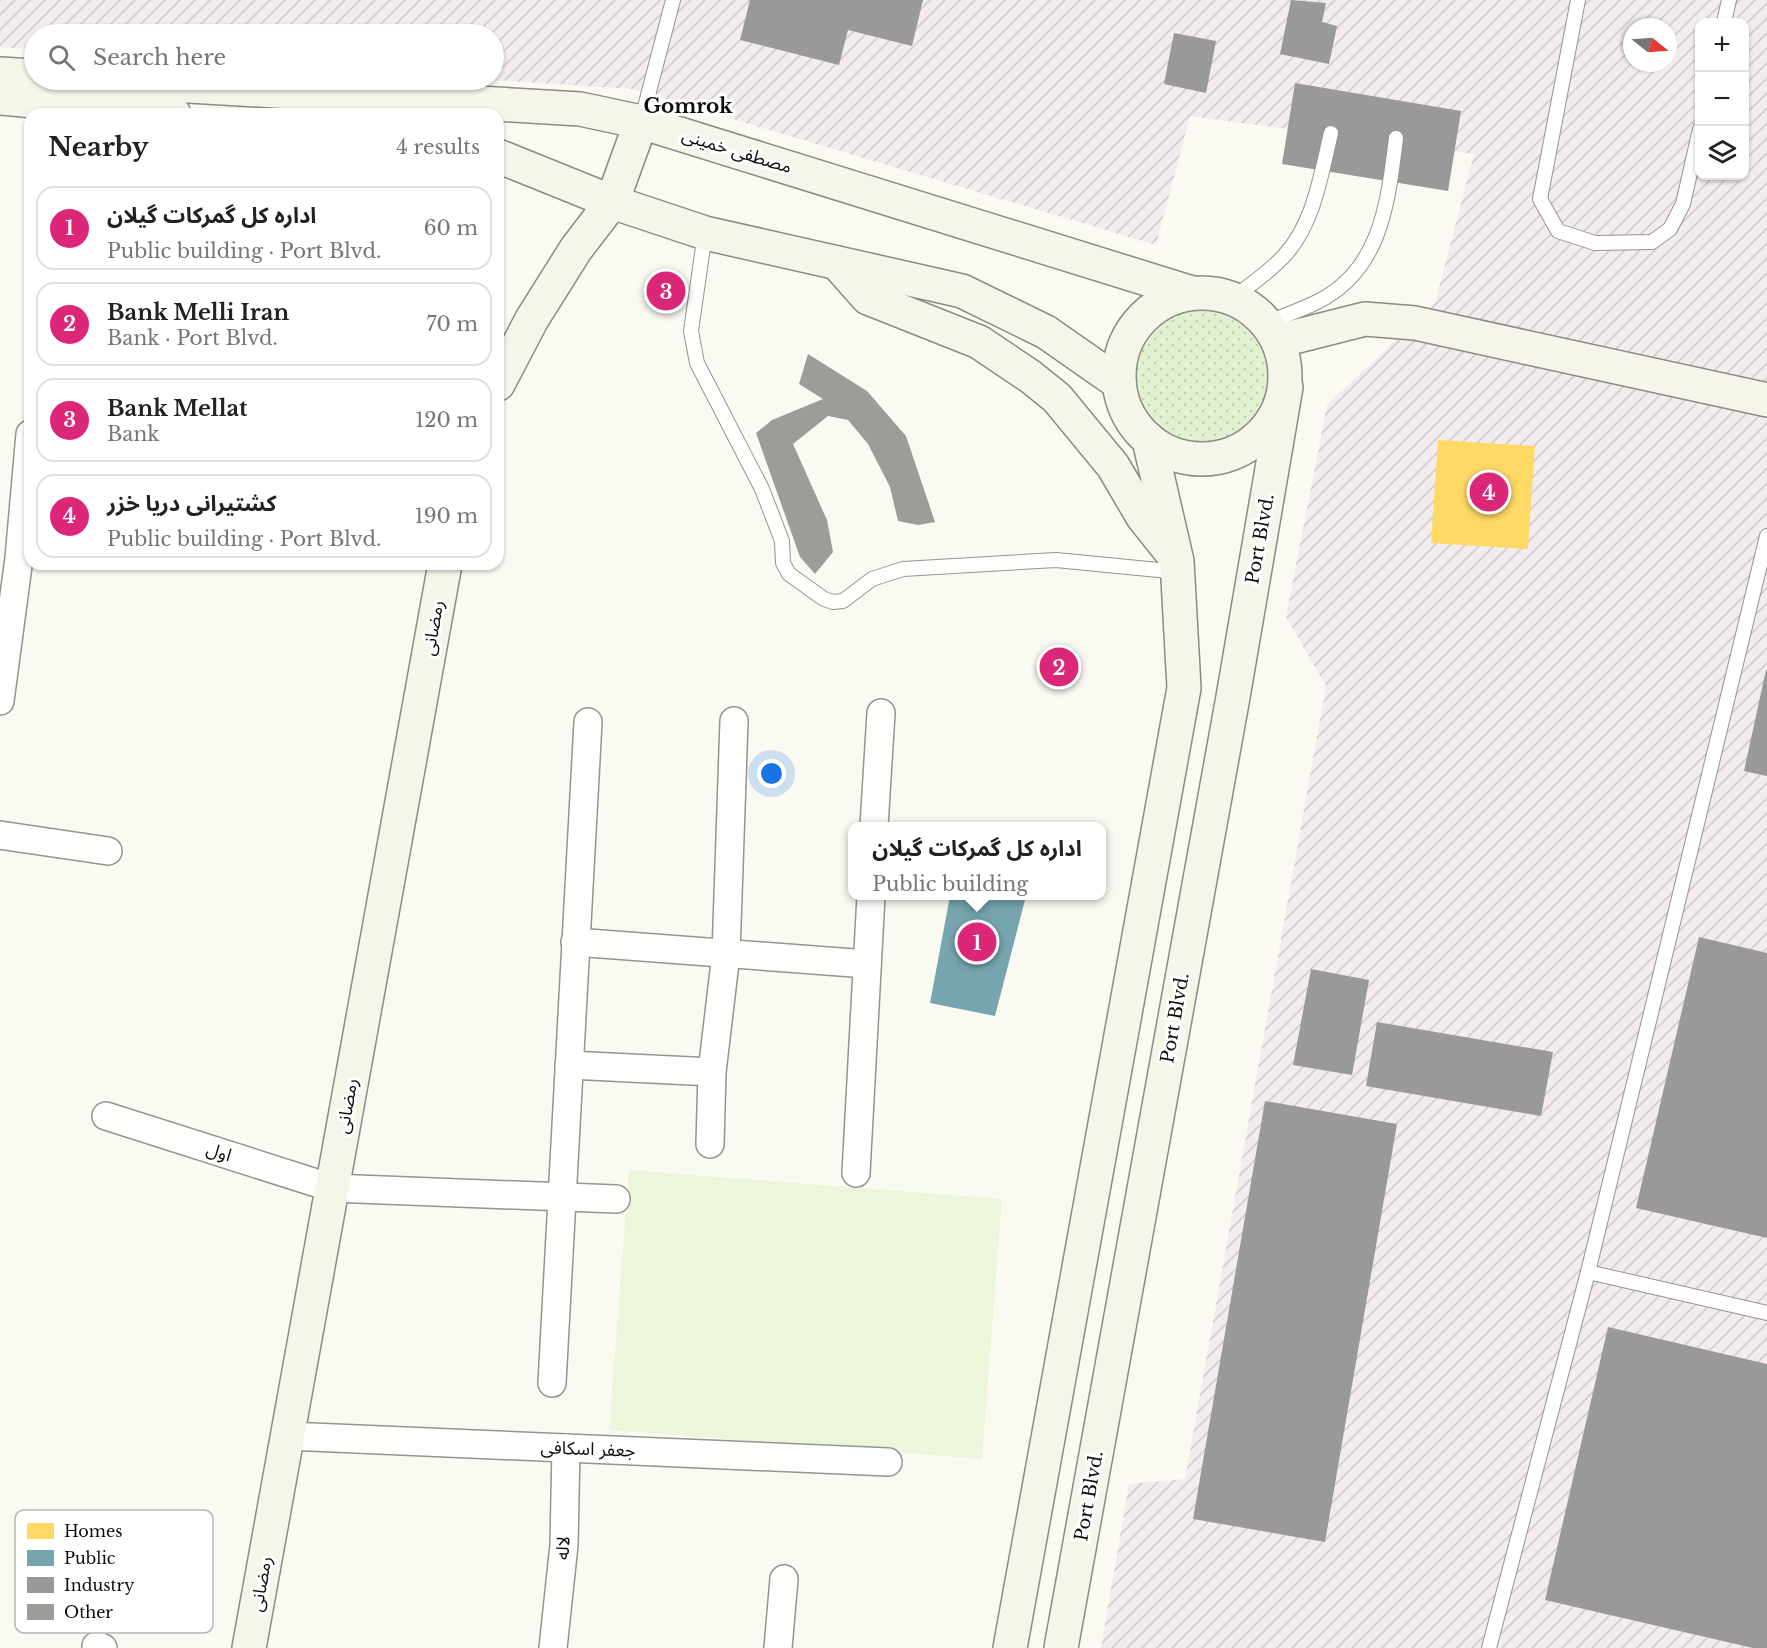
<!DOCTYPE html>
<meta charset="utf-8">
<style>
:root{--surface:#fff;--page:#f6f6f6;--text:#222;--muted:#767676;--line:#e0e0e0;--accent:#db2777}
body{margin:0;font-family:"Libre Baskerville","Noto Sans Arabic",serif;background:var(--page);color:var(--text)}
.controls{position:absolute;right:18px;top:18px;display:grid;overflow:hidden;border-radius:12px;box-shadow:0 2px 4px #0004}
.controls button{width:54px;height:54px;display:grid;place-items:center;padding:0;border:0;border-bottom:2px solid var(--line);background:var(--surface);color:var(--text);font:30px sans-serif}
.compass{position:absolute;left:1623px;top:18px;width:54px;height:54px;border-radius:50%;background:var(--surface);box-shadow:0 2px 4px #0004;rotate:107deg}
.you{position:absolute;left:772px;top:774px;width:21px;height:21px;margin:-15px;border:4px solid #fff;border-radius:50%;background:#1a73e8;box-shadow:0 0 0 9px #1a73e833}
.badge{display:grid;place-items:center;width:39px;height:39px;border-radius:50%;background:var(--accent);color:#fff;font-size:20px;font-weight:700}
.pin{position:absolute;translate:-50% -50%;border:3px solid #fff;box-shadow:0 2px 6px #0006}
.popup{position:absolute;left:848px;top:822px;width:258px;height:78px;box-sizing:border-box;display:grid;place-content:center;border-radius:12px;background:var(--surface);filter:drop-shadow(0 2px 4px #0005);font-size:20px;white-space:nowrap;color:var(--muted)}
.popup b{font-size:22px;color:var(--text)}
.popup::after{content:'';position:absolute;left:50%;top:100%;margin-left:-12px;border:12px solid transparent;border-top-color:var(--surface)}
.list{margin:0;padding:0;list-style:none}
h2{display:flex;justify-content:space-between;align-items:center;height:78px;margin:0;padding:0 24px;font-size:26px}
h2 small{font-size:20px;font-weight:400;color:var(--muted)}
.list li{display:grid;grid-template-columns:39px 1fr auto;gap:18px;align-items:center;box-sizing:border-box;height:84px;margin:0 12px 12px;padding:0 12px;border:2px solid var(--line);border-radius:18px}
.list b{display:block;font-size:22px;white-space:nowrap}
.list p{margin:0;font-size:20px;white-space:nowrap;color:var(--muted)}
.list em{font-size:20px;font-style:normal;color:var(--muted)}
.icon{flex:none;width:33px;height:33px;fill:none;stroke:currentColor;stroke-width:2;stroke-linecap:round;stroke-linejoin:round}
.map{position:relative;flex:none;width:1767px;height:1648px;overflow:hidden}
.search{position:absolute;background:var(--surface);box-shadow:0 2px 4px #0004;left:24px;top:24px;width:480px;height:66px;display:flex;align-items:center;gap:15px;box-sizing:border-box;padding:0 21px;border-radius:33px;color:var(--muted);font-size:22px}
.panel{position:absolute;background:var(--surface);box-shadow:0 2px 4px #0004;left:24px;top:108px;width:480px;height:462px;border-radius:18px}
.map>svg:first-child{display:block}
.industrial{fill:url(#industrial-furrows);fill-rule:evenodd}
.grass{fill:url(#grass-dots)}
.pitch{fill:#ecf6db}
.homes{fill:#ffd966}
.public{fill:#76a5af}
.industry{fill:#999}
.building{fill:#9e9c98}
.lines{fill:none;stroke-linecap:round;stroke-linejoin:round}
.lane-casing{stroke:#949490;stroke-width:16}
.street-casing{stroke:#949490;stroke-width:30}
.secondary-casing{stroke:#8b8a87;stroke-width:36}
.lane{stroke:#fefefd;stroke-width:14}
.street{stroke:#fefefd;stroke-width:27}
.secondary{stroke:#f5f5ea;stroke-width:33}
.labels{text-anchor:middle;stroke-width:6;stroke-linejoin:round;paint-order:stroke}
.street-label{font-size:18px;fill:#0d0d0d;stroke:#fff}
.neighbourhood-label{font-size:20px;font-weight:bold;fill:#0d0d0d;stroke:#fff}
.key{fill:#fff;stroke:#b6b6b6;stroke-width:1.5}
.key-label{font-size:16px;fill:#0d0d0d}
</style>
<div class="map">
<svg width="1767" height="1648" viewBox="0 0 1767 1648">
<defs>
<pattern id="industrial-furrows" width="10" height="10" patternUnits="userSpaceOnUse" patternTransform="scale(1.5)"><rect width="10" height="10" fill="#f3ecef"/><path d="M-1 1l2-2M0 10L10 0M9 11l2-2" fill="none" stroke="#cfc9cc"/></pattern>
<pattern id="grass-dots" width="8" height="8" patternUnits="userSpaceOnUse" patternTransform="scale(1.5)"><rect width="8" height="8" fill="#e2f2d1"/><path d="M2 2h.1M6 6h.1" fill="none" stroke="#c1ceb2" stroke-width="1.8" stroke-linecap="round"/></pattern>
</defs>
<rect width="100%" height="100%" fill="#fbfaf2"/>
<path class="industrial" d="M 0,0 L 1767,0 L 1767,1648 L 1101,1648 L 1129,1484 L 1185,1479 L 1326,686 L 1286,617 L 1327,405 L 1435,303 L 1474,154 L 1190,116 L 1156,245 L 632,89 L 493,80 L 494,34 L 34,34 L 34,49 L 0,47 ZM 1700,22 L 1744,22 L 1744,176 L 1700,176 ZM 1632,27 L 1668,27 L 1668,63 L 1632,63 Z"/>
<circle class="grass" cx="1202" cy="376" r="71"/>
<path class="pitch" d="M 629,1170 L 1002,1199 L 982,1459 L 609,1430 Z"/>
<path class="homes" d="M 1438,440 L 1535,446 L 1528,549 L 1431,543 Z"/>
<path class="public" d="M 950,896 L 1026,896 L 995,1016 L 930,1003 Z"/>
<g class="industry">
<path d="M 750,0 L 923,0 L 912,46 L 848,30 L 839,65 L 740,40 Z"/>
<path d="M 1291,0 L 1326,3 L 1322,22 L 1337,26 L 1329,64 L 1280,54 Z"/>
<path d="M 1174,33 L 1216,41 L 1206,93 L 1164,84 Z"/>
<path d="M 1295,83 L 1461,111 L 1448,191 L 1282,164 Z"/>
<path d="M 1766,670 L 1767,670 L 1767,776 L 1744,771 Z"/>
<path d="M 1699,937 L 1767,953 L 1767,1238 L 1636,1208 Z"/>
<path d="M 1311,969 L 1369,980 L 1352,1075 L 1293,1065 Z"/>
<path d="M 1377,1022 L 1553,1052 L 1541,1116 L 1366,1086 Z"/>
<path d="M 1265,1101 L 1397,1124 L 1325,1542 L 1193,1519 Z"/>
<path d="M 1608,1327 L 1767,1364 L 1767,1648 L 1753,1648 L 1545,1600 Z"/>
</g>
<path class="building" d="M 808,354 L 867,391 L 906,436 L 935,522 L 918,525 L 898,521 L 890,487 L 868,444 L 848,420 L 828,416 L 793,444 L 827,520 L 833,552 L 815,574 L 800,557 L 756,433 L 772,420 L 823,399 L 799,384 Z"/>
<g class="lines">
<g class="lane-casing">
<g id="lane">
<path d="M 1578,0 L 1540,199 L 1558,231 L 1595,243 L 1652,242 L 1670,229 L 1683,204 L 1700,129"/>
<path d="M 1724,22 L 1729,0"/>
<path d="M 641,122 L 673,0"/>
<path d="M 705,233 L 691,331 L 697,363 L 762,489 L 782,541 L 783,563 L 789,574 L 824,599 L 833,602 L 843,601 L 872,579 L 903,569 L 1056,560 L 1179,572"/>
<path d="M 1233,298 C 1250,285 1268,273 1283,257 C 1314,225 1321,174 1331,133"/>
<path d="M 1266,323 C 1283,316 1301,310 1317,302 C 1382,270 1388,201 1396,138"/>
<path d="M 1588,1272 L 1767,1313"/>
<path d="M 95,1648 L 109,1589"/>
<path d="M 1489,1648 L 1588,1272 L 1767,536"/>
</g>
</g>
<g class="street-casing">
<g id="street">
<path d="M 0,701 L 19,558 L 30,434"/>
<path d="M 874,826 L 881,713"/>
<path d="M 0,835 L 108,851"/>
<path d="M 575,942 L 867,964"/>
<path d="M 569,1065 L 712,1072"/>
<path d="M 106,1116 L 332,1188 L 616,1199"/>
<path d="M 710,1144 L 712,1072 L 726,954 L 734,721"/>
<path d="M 856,1173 L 871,896"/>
<path d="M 552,1383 L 588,722"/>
<path d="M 288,1436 L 888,1462"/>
<path d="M 96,1646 L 103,1648"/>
<path d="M 553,1648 L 564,1545 L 566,1448"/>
<path d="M 778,1648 L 784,1579"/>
</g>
</g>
<g class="secondary-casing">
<g id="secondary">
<path d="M 0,74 L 34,76"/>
<path d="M 87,80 L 580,109 L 641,122 L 1192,293"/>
<path d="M 0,98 L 174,114"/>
<path d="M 498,156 L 612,202 L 705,233 L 962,291 L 1046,332 L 1119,383"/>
<path d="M 837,263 L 868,298 L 979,342 L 1031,377 L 1057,398 L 1113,466 L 1143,517 L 1171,552"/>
<circle cx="1202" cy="376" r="83"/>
<path d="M 1278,341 L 1365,319 L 1415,323 L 1767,400"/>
<path d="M 498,384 L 532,319 L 576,249 L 612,202 L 641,122"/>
<path d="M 249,1648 L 445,564"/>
<path d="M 1010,1648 L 1184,688 L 1177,561 L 1149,440"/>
<path d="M 1061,1648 L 1233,697 L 1286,387"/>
</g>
</g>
<use href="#lane" class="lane"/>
<use href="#street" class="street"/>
<use href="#secondary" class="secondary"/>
</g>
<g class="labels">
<g class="street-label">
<text transform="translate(737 151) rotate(17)" y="6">مصطفی خمینی</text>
<text transform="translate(1260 539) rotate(-80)" y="6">Port Blvd.</text>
<text transform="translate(433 628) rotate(-80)" y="6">رمضانی</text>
<text transform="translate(1175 1018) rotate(-80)" y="6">Port Blvd.</text>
<text transform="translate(347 1106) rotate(-80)" y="6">رمضانی</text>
<text transform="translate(219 1152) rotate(18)" y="6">اول</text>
<text transform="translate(588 1449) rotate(2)" y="6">جعفر اسکافی</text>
<text transform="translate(1089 1496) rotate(-80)" y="6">Port Blvd.</text>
<text transform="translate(563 1548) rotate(-86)" y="6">لاله</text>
<text transform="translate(261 1584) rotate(-80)" y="6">رمضانی</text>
</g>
<g class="neighbourhood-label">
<text x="688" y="113">Gomrok</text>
</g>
</g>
<rect x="15" y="1510" width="198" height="123" rx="9" class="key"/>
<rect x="27" y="1523" width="27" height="16" fill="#ffd966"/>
<rect x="27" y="1550" width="27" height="16" fill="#76a5af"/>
<rect x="27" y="1577" width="27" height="16" fill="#999"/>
<rect x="27" y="1604" width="27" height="16" fill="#9e9c98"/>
<g class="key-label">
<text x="64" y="1537">Homes</text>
<text x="64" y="1564">Public</text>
<text x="64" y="1591">Industry</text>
<text x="64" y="1618">Other</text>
</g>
</svg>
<div class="controls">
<button>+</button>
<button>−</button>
<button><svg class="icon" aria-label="layers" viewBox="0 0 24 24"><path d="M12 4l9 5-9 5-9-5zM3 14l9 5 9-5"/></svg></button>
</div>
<svg class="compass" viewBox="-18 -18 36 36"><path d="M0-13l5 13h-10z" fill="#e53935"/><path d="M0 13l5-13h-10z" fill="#767676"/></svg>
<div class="you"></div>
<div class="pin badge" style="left:977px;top:942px">1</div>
<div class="popup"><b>اداره کل گمرکات گیلان</b>Public building</div>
<div class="pin badge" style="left:1059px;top:667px">2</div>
<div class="pin badge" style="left:666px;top:291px">3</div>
<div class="pin badge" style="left:1489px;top:492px">4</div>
<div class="search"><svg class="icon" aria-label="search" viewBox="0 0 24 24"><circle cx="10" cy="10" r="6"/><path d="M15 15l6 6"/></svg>Search here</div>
<section class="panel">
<h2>Nearby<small>4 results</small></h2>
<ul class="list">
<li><span class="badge">1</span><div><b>اداره کل گمرکات گیلان</b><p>Public building · Port Blvd.</p></div><em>60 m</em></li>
<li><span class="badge">2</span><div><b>Bank Melli Iran</b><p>Bank · Port Blvd.</p></div><em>70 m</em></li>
<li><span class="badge">3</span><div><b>Bank Mellat</b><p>Bank</p></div><em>120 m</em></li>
<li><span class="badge">4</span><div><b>کشتیرانی دریا خزر</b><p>Public building · Port Blvd.</p></div><em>190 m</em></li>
</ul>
</section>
</div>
